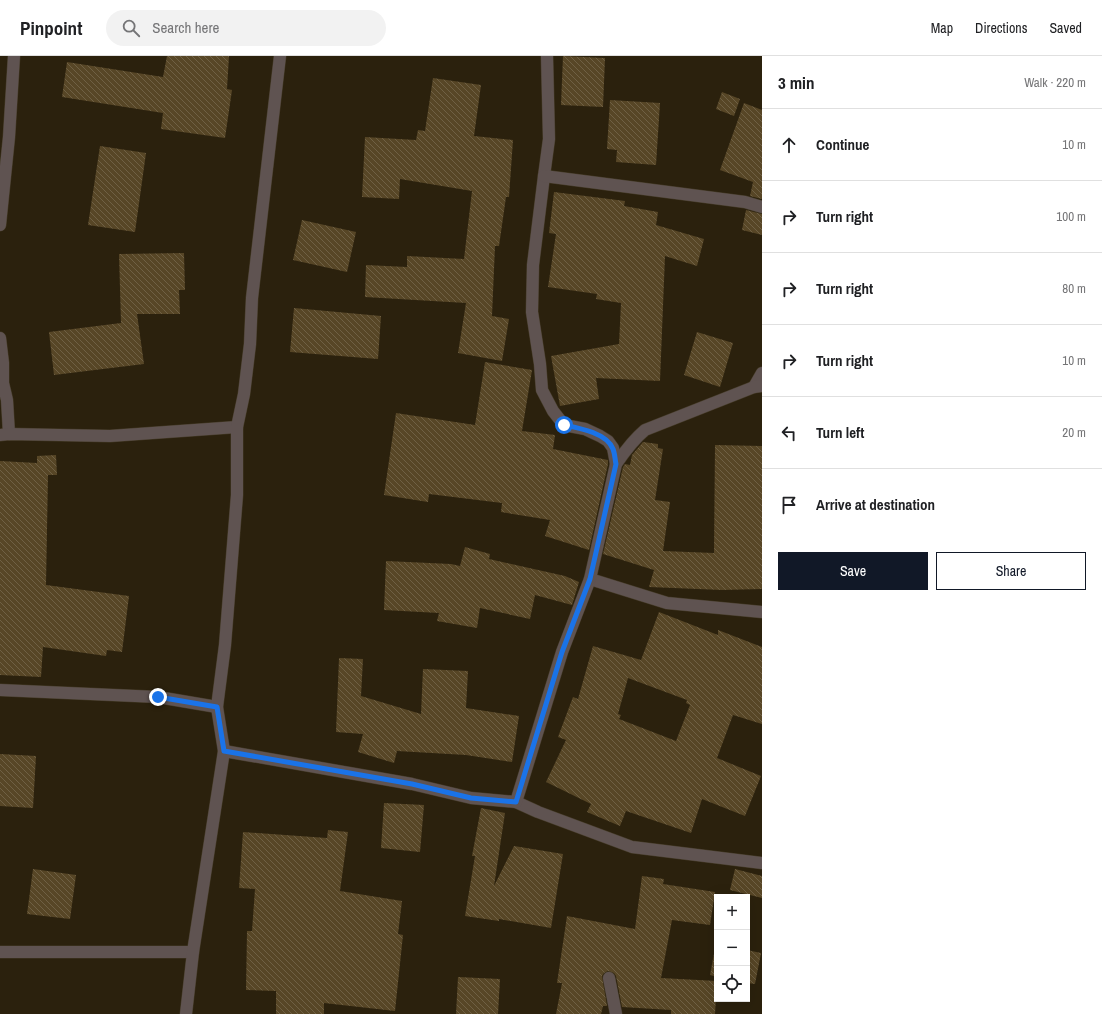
<!DOCTYPE html>
<meta charset="utf-8">
<style>
:root{--surface:#fff;--page:#f2f2f2;--text:#202124;--muted:#757577;--line:#e0e0e0;--accent:#111827}
body{margin:0;font-family:"Archivo Narrow",sans-serif;background:var(--page);color:var(--text)}
.controls{position:absolute;right:12px;bottom:12px;display:grid;overflow:hidden;border-radius:0px;box-shadow:0 4px 16px #0002}
.controls button{width:36px;height:36px;display:grid;place-items:center;padding:0;border:0;border-bottom:1px solid var(--line);background:var(--surface);color:var(--text);font:20px sans-serif}
.stop{position:absolute;width:12px;height:12px;margin:-9px;border:3px solid #1a73e8;border-radius:50%;background:#fff}
.stop.end{background:#1a73e8;border-color:#fff;box-shadow:0 1px 4px #0008}
.list{margin:0;padding:0;list-style:none}
h2{display:flex;justify-content:space-between;align-items:center;height:52px;margin:0;padding:0 16px;font-size:17px}
h2 small{font-size:13px;font-weight:400;color:var(--muted)}
.list li{display:grid;grid-template-columns:26px 1fr auto;gap:12px;align-items:center;box-sizing:border-box;height:72px;padding:0 16px;border-top:1px solid var(--line)}
.list b{display:block;font-size:15px;white-space:nowrap}
.list em{font-size:13px;font-style:normal;color:var(--muted)}
.actions{display:flex;gap:8px;padding:12px 16px}
.actions a{flex:1;padding:9px 0;border:1px solid var(--accent);border-radius:0px;text-align:center;font-size:14px;color:var(--accent)}
.actions .main{background:var(--accent);color:#fff}
.icon{flex:none;width:22px;height:22px;fill:none;stroke:currentColor;stroke-width:2;stroke-linecap:round;stroke-linejoin:round}
.map{position:relative;flex:none;width:762px;height:958px;overflow:hidden}
header{display:flex;align-items:center;gap:24px;box-sizing:border-box;height:56px;padding:0 20px;background:var(--surface);border-bottom:1px solid var(--line)}
header strong{font-size:19px}
nav{display:flex;gap:22px;margin-inline-start:auto;font-size:14px}
.search{width:280px;height:36px;background:var(--page);display:flex;align-items:center;gap:10px;box-sizing:border-box;padding:0 14px;border-radius:22px;color:var(--muted);font-size:15px}
main{display:flex}
aside{flex:1;background:var(--surface)}
.map>svg:first-child{display:block}
.building{fill:url(#building-back-hatch);fill-rule:evenodd}
.lines{fill:none;stroke-linecap:round;stroke-linejoin:round}
.street-casing{stroke:#453b28;stroke-width:13}
.street{stroke:#5f5351;stroke-width:12}
.route{stroke:#1a73e8;stroke-width:5}
</style>
<header>
<strong>Pinpoint</strong>
<div class="search"><svg class="icon" aria-label="search" viewBox="0 0 24 24"><circle cx="10" cy="10" r="6"/><path d="M15 15l6 6"/></svg>Search here</div>
<nav><a>Map</a><a>Directions</a><a>Saved</a></nav>
</header>
<main>
<div class="map">
<svg width="762" height="958" viewBox="0 0 762 958">
<defs>
<pattern id="building-back-hatch" width="6" height="6" patternUnits="userSpaceOnUse"><rect width="6" height="6" fill="#574626"/><path d="M-1 5l2 2M0 0l6 6M5-1l2 2" fill="none" stroke="#6f6044"/></pattern>
</defs>
<rect width="100%" height="100%" fill="#2b210d"/>
<g class="building">
<path d="M 167,0 L 229,0 L 227,33 L 232,34 L 225,82 L 161,73 L 163,57 L 62,41 L 67,6 L 163,21 Z"/>
<path d="M 563,0 L 605,2 L 603,51 L 561,49 Z"/>
<path d="M 433,22 L 481,29 L 474,80 L 513,84 L 509,141 L 506,141 L 499,190 L 495,190 L 492,260 L 509,263 L 502,305 L 458,297 L 466,247 L 365,241 L 366,209 L 407,211 L 407,200 L 464,203 L 472,135 L 400,123 L 399,143 L 362,141 L 365,81 L 416,84 L 418,74 L 425,75 Z"/>
<path d="M 722,36 L 740,43 L 734,60 L 716,53 Z"/>
<path d="M 610,44 L 660,47 L 656,109 L 616,106 L 617,94 L 607,93 Z"/>
<path d="M 744,47 L 762,54 L 762,143 L 750,140 L 753,126 L 720,114 Z"/>
<path d="M 100,90 L 146,97 L 135,176 L 88,169 Z"/>
<path d="M 554,136 L 625,145 L 624,150 L 658,156 L 656,169 L 704,183 L 697,210 L 665,200 L 660,325 L 596,322 L 599,343 L 560,350 L 551,300 L 619,288 L 621,247 L 596,243 L 597,238 L 548,231 L 556,178 L 549,177 Z"/>
<path d="M 746,154 L 762,158 L 762,179 L 742,174 Z"/>
<path d="M 302,164 L 356,176 L 347,216 L 293,204 Z"/>
<path d="M 184,197 L 185,234 L 179,234 L 180,258 L 137,258 L 144,308 L 54,319 L 49,276 L 121,267 L 119,198 Z"/>
<path d="M 294,252 L 381,260 L 378,303 L 290,296 Z"/>
<path d="M 697,276 L 733,287 L 720,331 L 684,319 Z"/>
<path d="M 485,306 L 532,314 L 522,375 L 555,379 L 553,393 L 608,404 L 608,408 L 589,494 L 545,480 L 550,464 L 501,456 L 502,447 L 429,438 L 428,446 L 384,439 L 396,357 L 475,369 Z"/>
<path d="M 643,386 L 658,388 L 658,392 L 663,393 L 655,444 L 670,446 L 663,495 L 714,497 L 715,389 L 762,390 L 762,533 L 722,534 L 649,531 L 654,514 L 603,498 L 623,411 L 625,408 L 630,409 L 632,399 Z"/>
<path d="M 56,399 L 57,419 L 48,419 L 46,529 L 129,540 L 122,596 L 107,594 L 106,600 L 43,591 L 41,621 L 0,619 L 0,405 L 37,407 L 37,400 Z"/>
<path d="M 465,491 L 490,498 L 489,503 L 565,520 L 579,526 L 572,549 L 535,539 L 530,563 L 480,552 L 477,572 L 437,565 L 439,557 L 384,554 L 386,505 L 451,508 L 460,510 Z"/>
<path d="M 659,556 L 718,579 L 718,574 L 762,591 L 762,668 L 733,659 L 717,702 L 761,720 L 745,760 L 702,743 L 691,777 L 626,755 L 620,770 L 587,756 L 591,748 L 546,726 L 566,684 L 558,681 L 573,641 L 578,643 L 593,590 L 641,604 ZM 628,622 L 687,644 L 686,647 L 690,649 L 676,685 L 619,663 L 621,659 L 618,658 Z"/>
<path d="M 339,602 L 363,603 L 361,640 L 421,658 L 423,613 L 468,615 L 466,652 L 519,660 L 512,706 L 466,699 L 397,695 L 394,707 L 358,696 L 363,678 L 336,676 Z"/>
<path d="M 0,698 L 36,700 L 33,752 L 0,750 Z"/>
<path d="M 384,747 L 424,749 L 420,796 L 381,792 Z"/>
<path d="M 481,752 L 505,757 L 494,830 L 514,790 L 563,798 L 551,872 L 499,863 L 499,865 L 465,860 L 475,800 L 472,800 Z"/>
<path d="M 328,774 L 348,776 L 340,835 L 402,845 L 398,878 L 403,879 L 395,955 L 324,947 L 324,958 L 276,958 L 276,935 L 246,934 L 247,875 L 252,875 L 255,833 L 239,832 L 243,776 L 327,782 Z"/>
<path d="M 33,813 L 76,819 L 70,863 L 27,858 Z"/>
<path d="M 735,813 L 762,820 L 762,842 L 730,834 Z"/>
<path d="M 642,820 L 664,823 L 663,828 L 715,836 L 710,869 L 672,864 L 661,922 L 717,925 L 715,958 L 671,958 L 671,954 L 622,951 L 616,920 L 614,917 L 608,915 L 604,917 L 602,920 L 607,950 L 603,950 L 601,958 L 556,958 L 562,927 L 557,927 L 567,860 L 635,873 Z"/>
<path d="M 716,887 L 717,888 L 717,921 L 710,919 Z"/>
<path d="M 747,894 L 761,897 L 755,928 L 747,927 Z"/>
<path d="M 458,921 L 500,923 L 498,958 L 456,958 Z"/>
</g>
<g class="lines">
<g class="street-casing">
<g id="street">
<path d="M 547,0 L 549,83 L 544,120 L 533,209 L 532,256 L 540,308 L 542,334 L 553,355 L 564,369 L 585,373 L 600,380 L 608,385 L 613,392 L 616,408"/>
<path d="M 544,120 L 745,146 L 762,151"/>
<path d="M 0,169 L 9,81 L 14,0"/>
<path d="M 0,282 L 3,307 L 3,327 L 7,344 L 9,378"/>
<path d="M 754,331 L 762,317"/>
<path d="M 0,379 L 9,378 L 110,380 L 237,371"/>
<path d="M 590,523 L 667,547 L 762,556"/>
<path d="M 0,634 L 158,641 L 217,651"/>
<path d="M 224,695 L 412,728 L 471,742 L 516,746 L 538,756 L 632,791 L 762,807"/>
<path d="M 516,746 L 562,596 L 590,523 L 616,408 C 625,395 633,384 645,374 L 754,331 L 762,330"/>
<path d="M 0,896 L 193,896"/>
<path d="M 609,922 L 616,958"/>
<path d="M 186,958 L 193,896 L 224,695 L 217,651 L 225,589 L 237,439 L 237,371 L 244,338 L 250,288 L 252,242 L 280,0"/>
</g>
</g>
<use href="#street" class="street"/>
</g>
<g class="lines">
<path class="route" d="M 158,641 L 217,651 L 224,695 L 412,728 L 471,742 L 516,746 L 562,596 L 590,523 L 616,408 C 615,404 615,398 613,393 C 607,377 579,372 564,369"/>
</g>
</svg>
<div class="controls">
<button>+</button>
<button>−</button>
<button><svg class="icon" aria-label="locate" viewBox="0 0 24 24"><circle cx="12" cy="12" r="6"/><path d="M12 2v4M12 18v4M2 12h4M18 12h4"/></svg></button>
</div>
<div class="stop" style="left:564px;top:369px"></div>
<div class="stop end" style="left:158px;top:641px"></div>
</div>
<aside>
<h2>3 min<small>Walk · 220 m</small></h2>
<ul class="list">
<li><svg class="icon" aria-label="ahead" viewBox="0 0 24 24"><path d="M12 20V5M6 11l6-6 6 6"/></svg><div><b>Continue</b></div><em>10 m</em></li>
<li><svg class="icon" aria-label="right" viewBox="0 0 24 24"><path d="M7 20v-9h11M14 6l5 5-5 5"/></svg><div><b>Turn right</b></div><em>100 m</em></li>
<li><svg class="icon" aria-label="right" viewBox="0 0 24 24"><path d="M7 20v-9h11M14 6l5 5-5 5"/></svg><div><b>Turn right</b></div><em>80 m</em></li>
<li><svg class="icon" aria-label="right" viewBox="0 0 24 24"><path d="M7 20v-9h11M14 6l5 5-5 5"/></svg><div><b>Turn right</b></div><em>10 m</em></li>
<li><svg class="icon" aria-label="left" viewBox="0 0 24 24"><path d="M17 20v-9H6M10 6l-5 5 5 5"/></svg><div><b>Turn left</b></div><em>20 m</em></li>
<li><svg class="icon" aria-label="arrive" viewBox="0 0 24 24"><path d="M6 21V4h12l-3 4 3 4H6"/></svg><div><b>Arrive at destination</b></div></li>
</ul>
<div class="actions"><a class="main">Save</a><a>Share</a></div>
</aside>
</main>
